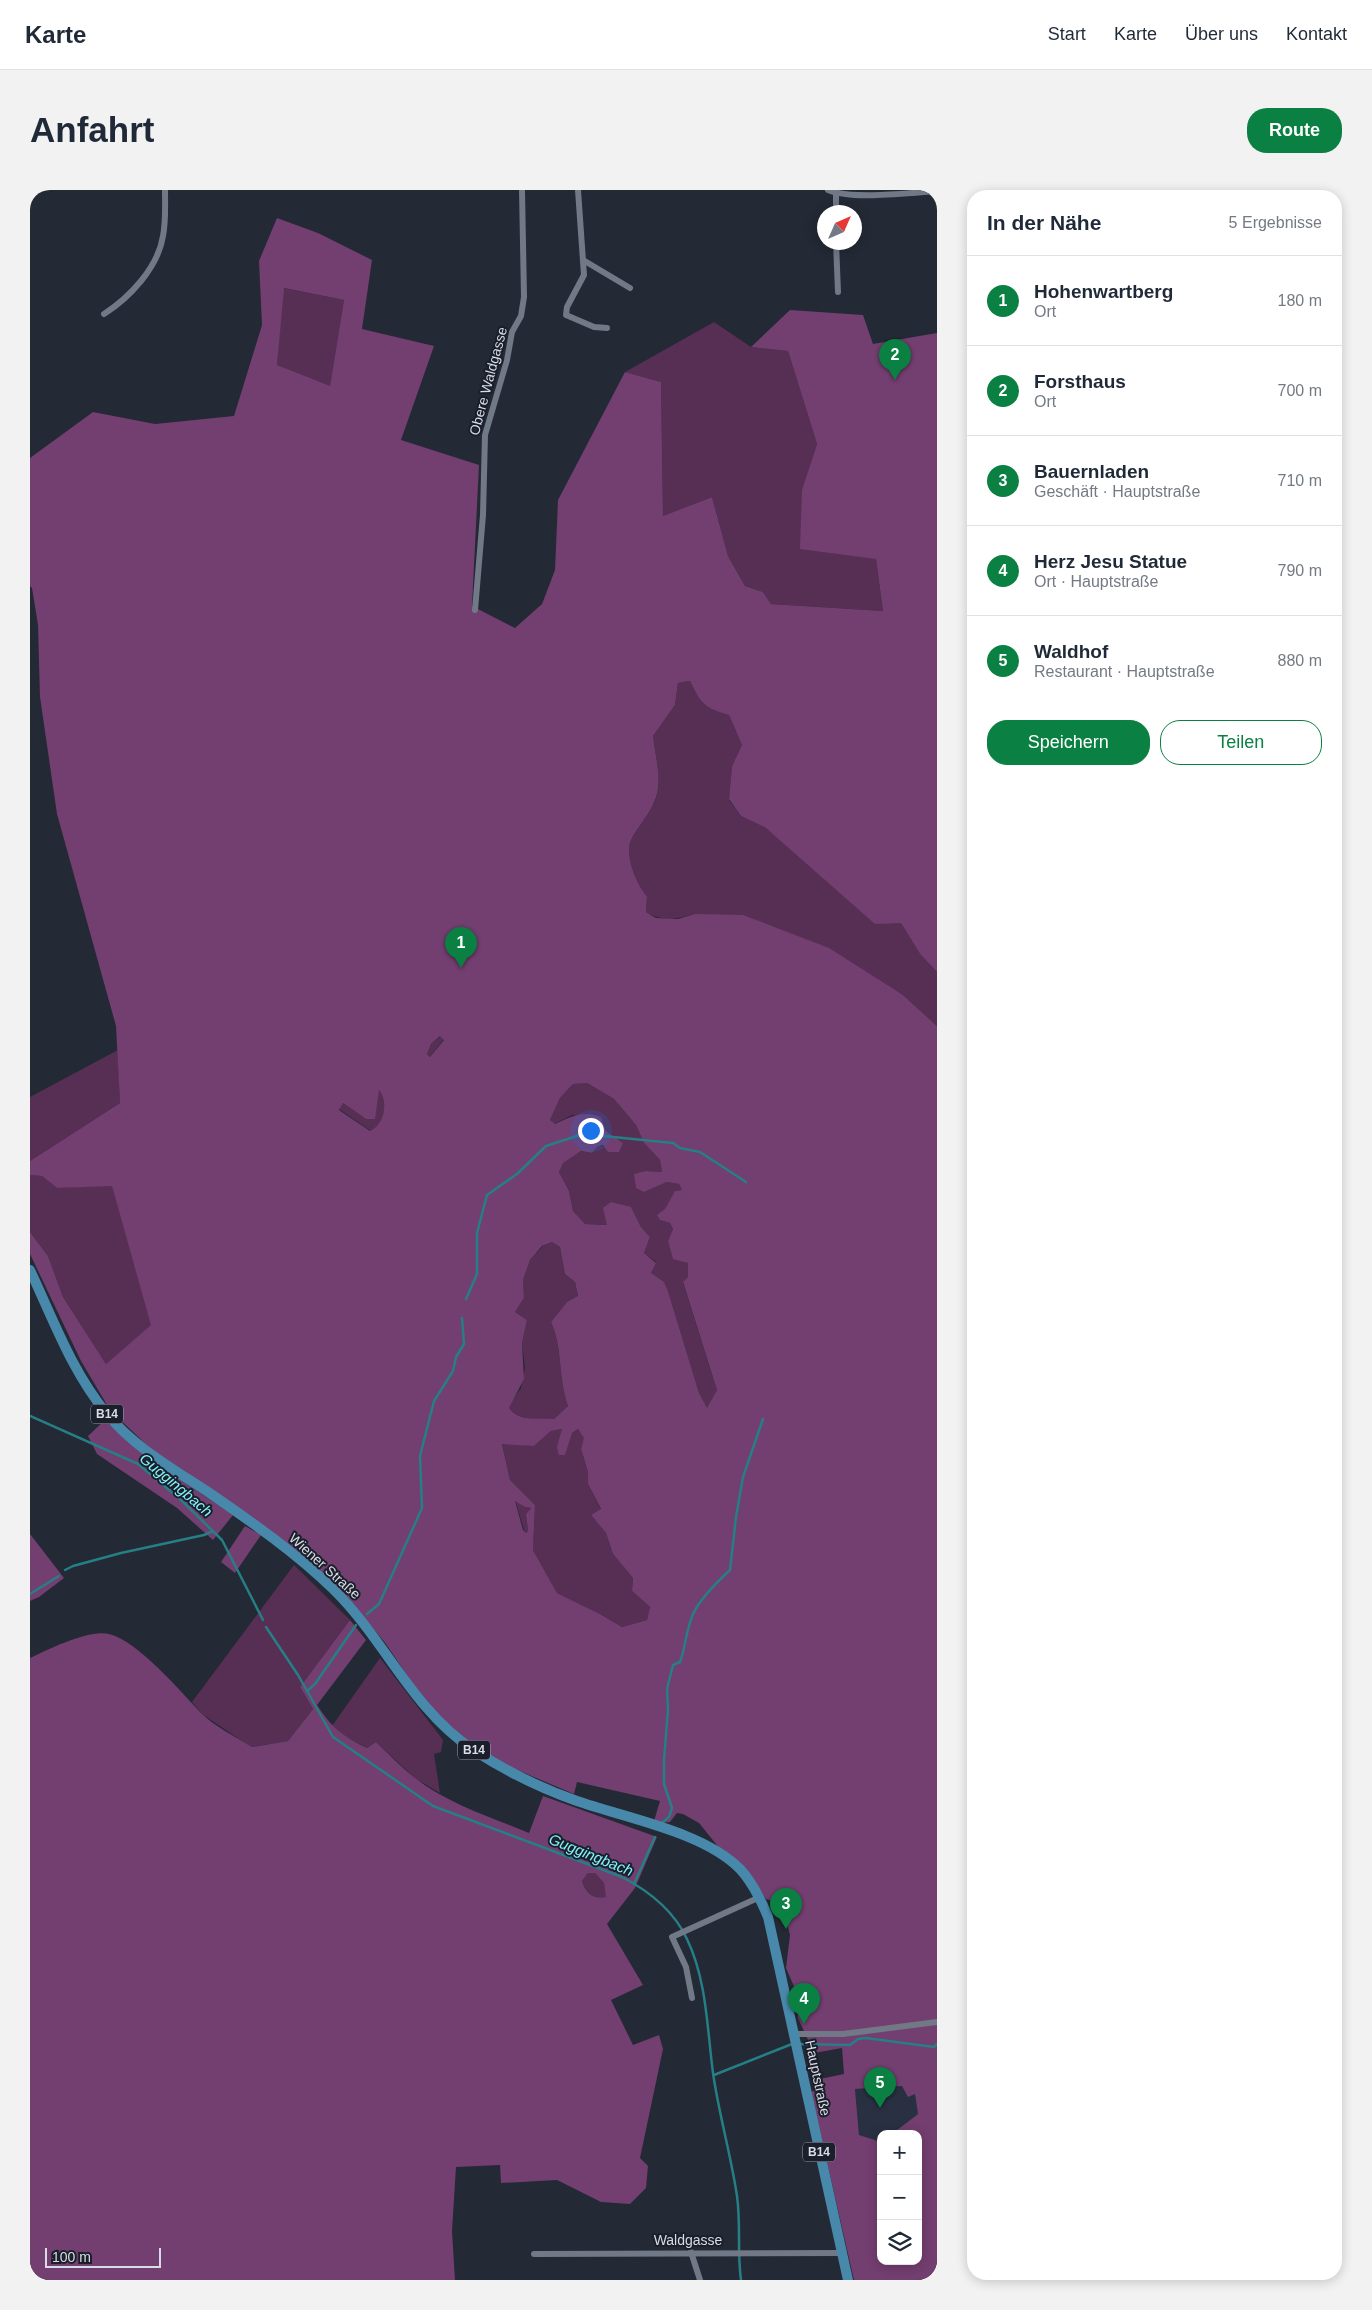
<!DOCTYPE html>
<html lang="de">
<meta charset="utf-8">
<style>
:root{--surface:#fff;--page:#f2f2f3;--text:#1f2937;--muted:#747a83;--line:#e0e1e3;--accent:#0b8043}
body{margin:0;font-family:Helvetica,sans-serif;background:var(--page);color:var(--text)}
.controls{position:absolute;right:15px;bottom:15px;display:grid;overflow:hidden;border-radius:10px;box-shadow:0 2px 12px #0003}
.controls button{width:45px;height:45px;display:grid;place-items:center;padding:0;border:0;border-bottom:1px solid var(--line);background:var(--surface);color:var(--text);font:25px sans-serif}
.compass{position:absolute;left:787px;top:15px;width:45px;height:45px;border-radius:50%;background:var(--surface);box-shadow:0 2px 12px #0003;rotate:45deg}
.scale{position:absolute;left:15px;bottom:12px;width:116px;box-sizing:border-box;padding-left:5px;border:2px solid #d8dce4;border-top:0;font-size:14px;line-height:18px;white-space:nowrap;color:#d8dce4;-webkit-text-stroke:4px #1a1f2b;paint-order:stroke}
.you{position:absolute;left:560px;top:940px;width:18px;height:18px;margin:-12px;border:4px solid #fff;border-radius:50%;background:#1a73e8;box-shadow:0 0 0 8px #1a73e833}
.badge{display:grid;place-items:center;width:32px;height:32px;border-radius:50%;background:var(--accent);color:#fff;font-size:16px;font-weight:700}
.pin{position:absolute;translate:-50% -41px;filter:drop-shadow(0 1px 2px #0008)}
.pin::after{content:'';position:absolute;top:26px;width:18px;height:15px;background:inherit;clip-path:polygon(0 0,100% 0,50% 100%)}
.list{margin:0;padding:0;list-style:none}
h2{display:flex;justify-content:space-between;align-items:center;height:65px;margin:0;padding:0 20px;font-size:21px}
h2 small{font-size:16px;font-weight:400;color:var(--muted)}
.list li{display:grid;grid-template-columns:32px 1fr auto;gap:15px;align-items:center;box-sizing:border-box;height:90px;padding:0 20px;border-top:1px solid var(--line)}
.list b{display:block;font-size:19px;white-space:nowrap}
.list p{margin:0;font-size:16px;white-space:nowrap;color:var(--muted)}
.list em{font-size:16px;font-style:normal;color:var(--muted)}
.actions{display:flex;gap:10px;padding:15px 20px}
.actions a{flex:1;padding:11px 0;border:1px solid var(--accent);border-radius:20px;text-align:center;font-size:18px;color:var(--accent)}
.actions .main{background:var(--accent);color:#fff}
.icon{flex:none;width:28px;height:28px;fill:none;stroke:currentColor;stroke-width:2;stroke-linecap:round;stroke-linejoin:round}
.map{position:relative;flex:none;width:907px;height:2090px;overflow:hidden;border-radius:20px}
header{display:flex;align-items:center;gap:30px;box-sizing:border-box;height:70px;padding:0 25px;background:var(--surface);border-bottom:1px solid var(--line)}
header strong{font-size:24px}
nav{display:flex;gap:28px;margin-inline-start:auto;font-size:18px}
.intro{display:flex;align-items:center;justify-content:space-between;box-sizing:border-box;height:120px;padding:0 30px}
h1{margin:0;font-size:35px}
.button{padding:12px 22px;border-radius:20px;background:var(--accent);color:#fff;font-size:18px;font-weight:700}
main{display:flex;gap:30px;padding:0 30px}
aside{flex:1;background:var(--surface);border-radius:20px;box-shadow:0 2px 12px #0003}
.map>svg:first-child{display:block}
.built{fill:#283042}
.green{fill:#572f54}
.forest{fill:#733e70;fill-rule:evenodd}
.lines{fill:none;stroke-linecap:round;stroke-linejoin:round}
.stream{stroke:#257f85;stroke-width:2.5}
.minor{stroke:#717886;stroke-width:6}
.primary{stroke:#4889ab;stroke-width:10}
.labels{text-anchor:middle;stroke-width:4;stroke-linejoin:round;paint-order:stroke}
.shield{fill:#1a1f2b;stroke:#9fa3ac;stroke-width:1}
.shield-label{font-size:12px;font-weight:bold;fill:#d8dce4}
.street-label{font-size:14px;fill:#d8dce4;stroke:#1a1f2b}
.water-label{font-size:15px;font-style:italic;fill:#81f5fd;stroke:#1a1f2b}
</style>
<header>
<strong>Karte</strong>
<nav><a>Start</a><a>Karte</a><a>Über uns</a><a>Kontakt</a></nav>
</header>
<div class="intro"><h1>Anfahrt</h1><a class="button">Route</a></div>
<main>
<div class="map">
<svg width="907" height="2090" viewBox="0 0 907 2090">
<rect width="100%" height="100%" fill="#232935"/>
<path class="built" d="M 872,1896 L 885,1904 L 888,1924 L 862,1944 L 851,1944 L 851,1955 L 845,1950 L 829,1945 L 825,1899 Z"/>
<g class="green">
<path d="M 253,98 L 314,110 L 300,197 L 247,175 Z"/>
<path d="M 684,132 L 721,157 L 758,161 L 787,254 L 772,301 L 846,369 L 853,421 L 741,414 L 733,402 L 715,396 L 698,366 L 682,307 L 633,326 L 631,192 L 595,182 Z"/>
<path d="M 660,491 C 671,514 674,518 699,525 L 712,555 L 702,576 L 699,610 L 711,626 L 736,638 L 871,733 L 890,764 L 907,782 L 907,836 L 873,805 L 665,724 C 648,729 632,732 616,722 L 617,706 C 607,695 594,665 601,650 C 608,636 619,625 625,611 C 633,592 625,565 623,546 L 645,515 L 648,493 Z"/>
<path d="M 411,846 L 414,849 L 400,867 L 397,864 L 401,854 Z"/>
<path d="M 88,860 L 90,913 L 0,971 L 0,907 Z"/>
<path d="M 557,893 L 584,909 L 606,935 L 614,953 L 630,970 L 632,982 L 616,981 L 614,1002 L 637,992 L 649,994 L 652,1000 L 645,1001 L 630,1030 L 640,1033 L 643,1039 L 638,1051 L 658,1073 L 658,1087 L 653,1093 L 687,1200 L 677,1219 L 669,1203 L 638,1101 L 634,1093 L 621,1083 L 626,1072 L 614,1063 L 620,1047 L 611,1037 L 601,1017 L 578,1035 L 555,1034 L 543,1021 L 539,1001 L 529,982 L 533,972 L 551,961 L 562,963 L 567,957 L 593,953 L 576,941 L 571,927 L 542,925 L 524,934 L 520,930 L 530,908 L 543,894 Z"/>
<path d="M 349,900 C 359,911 355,935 341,941 L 309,919 L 313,913 L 336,929 Z"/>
<path d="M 0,985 L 12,986 L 27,998 L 82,995 L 122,1135 L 76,1174 L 33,1107 L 18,1066 L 0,1042 Z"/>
<path d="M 522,1052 L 530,1057 L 535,1084 L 545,1092 L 548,1107 L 537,1112 L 521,1132 C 533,1160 528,1188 538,1216 L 524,1229 C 508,1227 490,1233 479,1218 L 482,1211 L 491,1198 L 495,1178 L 492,1153 L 497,1130 L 485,1122 L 494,1108 L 493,1090 L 500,1070 L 513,1056 Z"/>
<path d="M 533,1239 L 542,1243 L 548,1239 L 555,1248 L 551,1259 L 558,1282 L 558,1294 L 571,1320 L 561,1325 L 576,1343 L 583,1364 L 603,1388 L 602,1401 L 620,1417 L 617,1430 L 592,1437 L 570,1424 L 527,1403 L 503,1360 L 505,1315 L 480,1290 L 472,1253 L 504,1256 L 521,1241 Z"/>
<path d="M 485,1310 L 495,1317 L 501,1318 L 496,1324 L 498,1341 L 495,1343 Z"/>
<path d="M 264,1375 L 320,1430 L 270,1497 L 283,1519 L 258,1551 L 221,1557 L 172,1524 L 162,1512 Z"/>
<path d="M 350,1468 L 413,1550 L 411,1562 L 404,1564 L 410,1603 L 386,1589 L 346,1552 L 337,1558 L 310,1544 L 302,1536 Z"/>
<path d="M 558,1683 L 565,1683 L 574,1693 L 577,1707 C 563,1709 556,1704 552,1691 Z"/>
</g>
<g class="forest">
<path d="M 247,28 L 288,43 L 342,70 L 332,139 L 404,156 L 371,250 L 449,275 L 442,416 L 485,438 L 512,414 L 525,380 L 528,310 L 595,182 L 631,192 L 633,326 L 682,307 L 698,366 L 715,396 L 733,402 L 741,414 L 853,421 L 846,369 L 770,359 L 772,300 L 787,254 L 758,161 L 721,157 L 760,120 L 833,125 L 843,154 L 907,143 L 907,782 L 890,764 L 871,733 L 845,734 L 736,638 L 711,626 L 699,609 L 702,576 L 712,555 L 699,525 C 674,518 671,514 660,491 L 648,493 L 645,515 L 623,546 C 625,565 633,592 625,610 C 620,624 608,636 601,650 C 594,665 607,695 617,706 L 616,722 L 626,728 L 648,729 L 665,724 L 713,725 L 799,758 L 873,805 L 907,836 L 907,2090 L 824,2090 L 781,1902 L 791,1896 L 790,1889 L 814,1884 L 812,1858 L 784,1863 L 768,1828 L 766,1801 L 756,1778 L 760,1745 L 757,1733 L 753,1734 L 740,1710 L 736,1709 L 719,1683 L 690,1659 L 669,1633 L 653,1624 L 647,1623 L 640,1632 L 631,1633 L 624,1631 L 630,1611 L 547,1592 L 544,1604 L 471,1573 L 436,1550 L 404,1521 L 383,1494 L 356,1454 L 319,1409 L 237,1339 L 122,1260 L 80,1220 L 51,1171 L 0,1064 L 0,1042 L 18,1066 L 33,1107 L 76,1174 L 121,1135 L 82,996 L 27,998 L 12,986 L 0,985 L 0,971 L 90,913 L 86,836 L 27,624 L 10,507 L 8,435 L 2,398 L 0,396 L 0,268 L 63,222 L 125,234 L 204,226 L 232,135 L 229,71 ZM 254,98 L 314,110 L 300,196 L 247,175 ZM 410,846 L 414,850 L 400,867 L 397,864 L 401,854 ZM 557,893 L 584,909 L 606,935 L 614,953 L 630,970 L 632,982 L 616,981 L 604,984 L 606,998 L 614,1002 L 637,992 L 649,994 L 652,1000 L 645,1001 L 635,1019 L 627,1025 L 630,1030 L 640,1033 L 643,1039 L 638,1051 L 643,1069 L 658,1073 L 658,1087 L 653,1092 L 687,1200 L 677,1218 L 669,1203 L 638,1101 L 634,1092 L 621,1083 L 626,1073 L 614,1063 L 620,1047 L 611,1037 L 601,1017 L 581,1012 L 573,1018 L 577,1035 L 555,1034 L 543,1021 L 539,1001 L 529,982 L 533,973 L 551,961 L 562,963 L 567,957 L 573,955 L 578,962 L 589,962 L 593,953 L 576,941 L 571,927 C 554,920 541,926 525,934 L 520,930 L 530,908 L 543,894 ZM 349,900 C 359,912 354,935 340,941 L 309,920 L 313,913 L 336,929 L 345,929 ZM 522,1052 L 530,1057 L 535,1084 L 545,1092 L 548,1106 L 537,1112 L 521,1132 C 533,1159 528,1188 538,1216 L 524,1229 C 508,1227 490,1233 479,1218 L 494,1189 L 492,1153 L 497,1130 L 485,1122 L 494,1108 L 493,1090 L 500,1070 L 512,1056 ZM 532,1239 L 527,1257 L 529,1265 L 535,1265 L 542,1243 L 548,1239 L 554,1248 L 551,1259 L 558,1282 L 558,1294 L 571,1319 L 561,1325 L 576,1343 L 583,1364 L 603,1388 L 602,1401 L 620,1417 L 617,1430 L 592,1437 L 570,1424 L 527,1403 L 503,1360 L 505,1315 L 480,1290 L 472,1254 L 504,1256 L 521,1241 ZM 485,1311 L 495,1317 L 501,1318 L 496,1324 L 498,1341 L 496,1343 L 493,1340 ZM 872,1896 L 878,1907 L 885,1904 L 888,1924 L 862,1944 L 888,1944 L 888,2071 L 851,2071 L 851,1955 L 845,1950 L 829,1945 L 825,1899 Z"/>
<path d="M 75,1230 C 112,1268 159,1295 203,1325 L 183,1350 L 147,1318 L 67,1264 L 58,1246 Z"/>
<path d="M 215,1336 L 231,1345 L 205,1383 L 191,1372 Z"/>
<path d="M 0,1344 L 34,1388 L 9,1407 L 0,1411 Z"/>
<path d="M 320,1430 L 336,1450 L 287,1515 C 303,1539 311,1545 337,1558 L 346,1552 C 359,1564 371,1577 385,1588 C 418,1614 461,1627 499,1643 L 513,1606 L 627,1647 L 605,1698 L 577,1734 L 613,1795 L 581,1810 L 603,1855 L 629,1845 L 633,1859 L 610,1968 L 618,1976 L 616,1998 L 600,2014 L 571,2012 L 527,1990 L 471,1993 L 470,1975 L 426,1977 L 422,2041 L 425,2090 L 0,2090 L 0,1468 C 19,1459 59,1439 79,1444 C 108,1451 151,1502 171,1523 C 184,1536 206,1547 222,1557 L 258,1551 L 283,1519 L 270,1497 ZM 558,1683 L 565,1683 L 574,1693 L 576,1707 C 563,1709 556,1704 552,1691 Z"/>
</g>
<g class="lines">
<g class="stream">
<path d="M 436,1109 L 447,1084 L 447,1043 L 457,1005 L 487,984 L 516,956 L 553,944 L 643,953 L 650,958 L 670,962 L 716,992"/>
<path d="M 0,1226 L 108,1274 L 150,1309 L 192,1350 L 233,1430"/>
<path d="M 35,1380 L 43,1376 L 91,1363 L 174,1345 L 183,1341"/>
<path d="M 0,1404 L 29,1386"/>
<path d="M 337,1424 L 349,1414 L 392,1318 L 390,1266 L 404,1211 L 423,1181 L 426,1167 L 434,1154 L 432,1128"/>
<path d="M 236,1437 L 268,1485 L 303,1547 L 403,1616 L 592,1687 C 619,1701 644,1721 657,1749 C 677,1791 677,1838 683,1883 C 689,1925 701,1965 707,2006 C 711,2034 707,2062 711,2090"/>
<path d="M 277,1501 L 285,1494 L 326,1435"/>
<path d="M 633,1632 L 639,1627 L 642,1618 L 634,1594 L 634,1570 L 638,1520 L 637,1499 L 643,1475 L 650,1472 C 656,1456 656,1438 664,1422 C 672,1407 688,1391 700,1380 L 706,1327 L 713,1287 L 733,1229"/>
<path d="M 604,1694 L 625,1647"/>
<path d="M 768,1854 L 820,1855 L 828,1849 L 836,1848 L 904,1857 L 907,1854"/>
<path d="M 684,1885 L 762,1854"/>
</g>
<g class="minor">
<path d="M 548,0 L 554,85 L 537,117 L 536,125 L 564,137 L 577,138"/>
<path d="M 798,0 C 821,10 880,3 907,1"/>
<path d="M 806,22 L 806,4"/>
<path d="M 806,52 L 808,102"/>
<path d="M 553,70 L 600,98"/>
<path d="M 74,124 C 99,108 128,78 133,46 C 136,31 135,15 135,0"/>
<path d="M 445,420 L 453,325 L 455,245 L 477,170 L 482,142 L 491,126 L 494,107 L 492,0"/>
<path d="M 662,1808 L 656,1777 L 642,1747 L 730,1707"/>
<path d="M 765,1844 L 813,1844 L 907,1832"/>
<path d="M 661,2062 L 670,2090"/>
<path d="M 504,2064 L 812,2063"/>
</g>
<path class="primary" d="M 0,1080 C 23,1129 42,1182 77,1224 C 105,1258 145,1280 181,1304 C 223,1333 266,1363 302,1398 C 354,1448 381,1518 442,1559 C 474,1580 510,1598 547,1611 C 596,1628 674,1642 710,1679 C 723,1693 731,1710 738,1727 L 818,2090"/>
</g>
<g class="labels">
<g class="shield">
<rect x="61" y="1214.5" width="32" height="19" rx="4"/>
<rect x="428" y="1550.5" width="32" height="19" rx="4"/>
<rect x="773" y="1952.5" width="32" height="19" rx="4"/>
</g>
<g class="shield-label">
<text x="77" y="1228">B14</text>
<text x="444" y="1564">B14</text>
<text x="789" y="1966">B14</text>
</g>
<g class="street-label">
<text transform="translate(458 191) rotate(-75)" y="5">Obere Waldgasse</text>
<text transform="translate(295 1376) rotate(42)" y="5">Wiener Straße</text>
<text transform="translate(788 1888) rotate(78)" y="5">Hauptstraße</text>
<text x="658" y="2055">Waldgasse</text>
</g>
<g class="water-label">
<text transform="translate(146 1295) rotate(40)" y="5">Guggingbach</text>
<text transform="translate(561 1665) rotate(22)" y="5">Guggingbach</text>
</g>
</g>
</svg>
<div class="controls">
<button>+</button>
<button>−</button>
<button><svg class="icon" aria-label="layers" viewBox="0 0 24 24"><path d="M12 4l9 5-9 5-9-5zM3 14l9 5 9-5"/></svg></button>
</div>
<svg class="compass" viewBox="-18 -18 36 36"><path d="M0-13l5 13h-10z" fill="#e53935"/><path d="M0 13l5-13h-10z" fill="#747a83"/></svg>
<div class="scale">100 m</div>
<div class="you"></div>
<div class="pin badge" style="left:431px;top:778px">1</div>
<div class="pin badge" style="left:865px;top:190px">2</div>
<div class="pin badge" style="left:756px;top:1739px">3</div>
<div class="pin badge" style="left:774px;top:1834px">4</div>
<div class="pin badge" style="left:850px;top:1918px">5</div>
</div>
<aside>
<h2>In der Nähe<small>5 Ergebnisse</small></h2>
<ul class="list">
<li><span class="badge">1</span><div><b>Hohenwartberg</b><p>Ort</p></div><em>180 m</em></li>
<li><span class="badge">2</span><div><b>Forsthaus</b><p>Ort</p></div><em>700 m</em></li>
<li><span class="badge">3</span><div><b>Bauernladen</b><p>Geschäft · Hauptstraße</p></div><em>710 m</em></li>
<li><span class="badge">4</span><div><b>Herz Jesu Statue</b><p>Ort · Hauptstraße</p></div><em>790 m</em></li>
<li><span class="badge">5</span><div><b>Waldhof</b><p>Restaurant · Hauptstraße</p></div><em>880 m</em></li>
</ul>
<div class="actions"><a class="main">Speichern</a><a>Teilen</a></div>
</aside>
</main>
